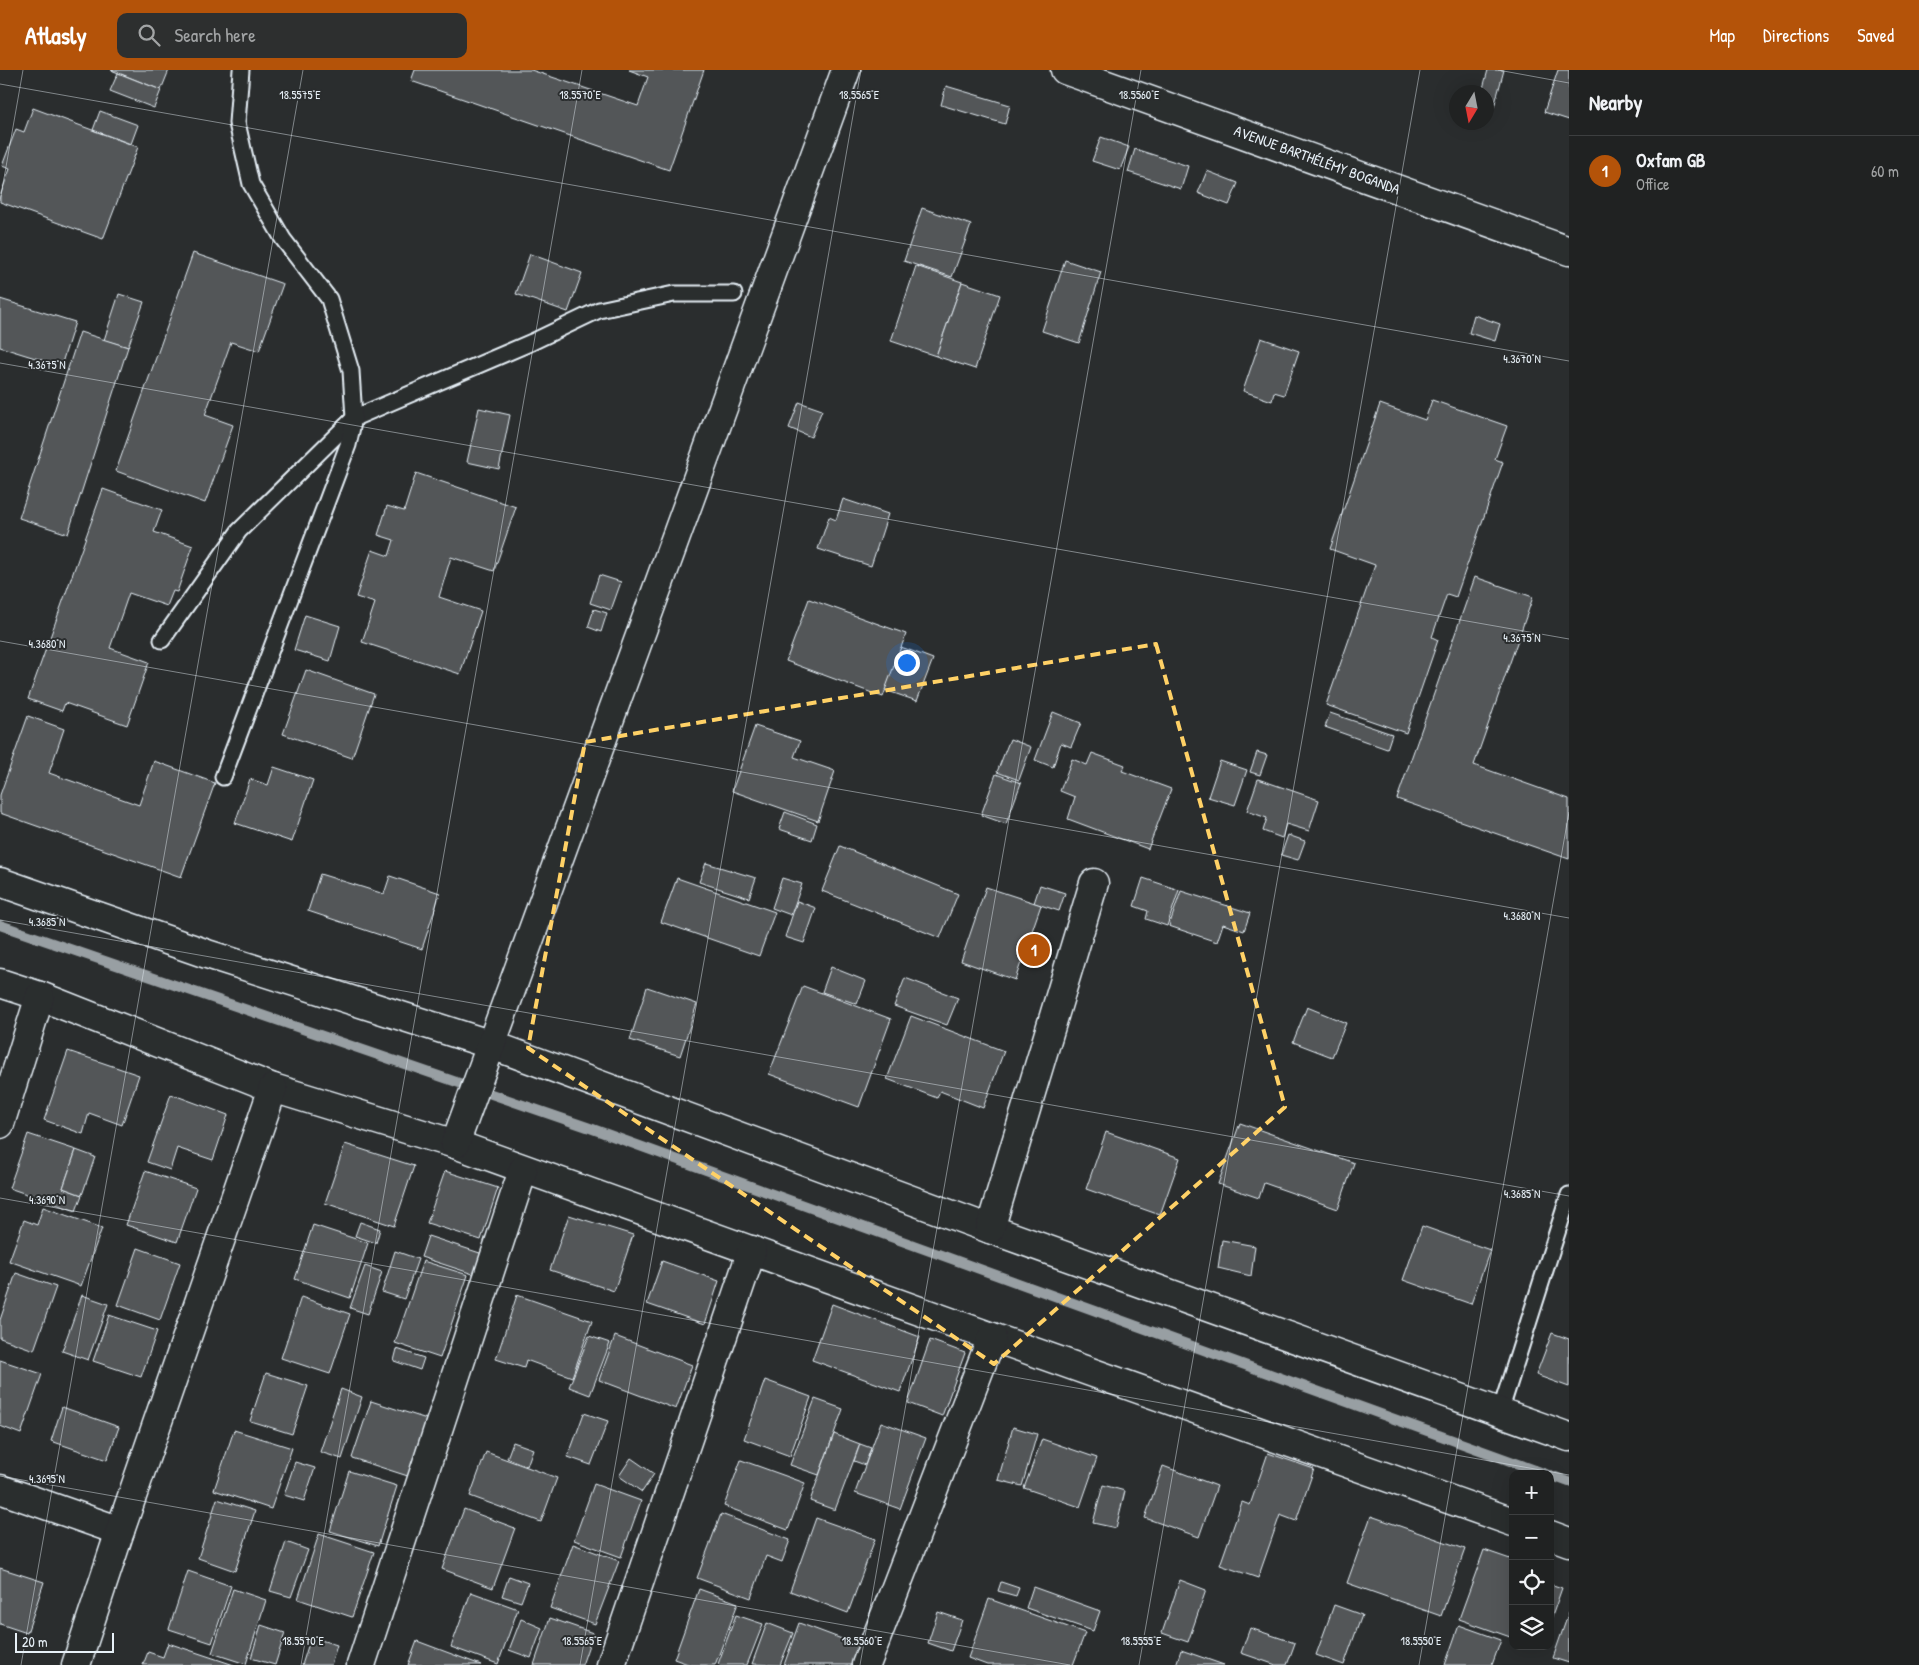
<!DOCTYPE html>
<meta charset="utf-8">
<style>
:root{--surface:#202222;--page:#2d2f2f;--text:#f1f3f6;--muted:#a2a4a5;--line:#3d3f40;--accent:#b45309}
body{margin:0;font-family:"Patrick Hand",sans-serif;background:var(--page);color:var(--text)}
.controls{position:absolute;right:15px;bottom:15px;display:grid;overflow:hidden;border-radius:10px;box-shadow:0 5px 20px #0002}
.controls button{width:45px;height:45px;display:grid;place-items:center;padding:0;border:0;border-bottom:1px solid var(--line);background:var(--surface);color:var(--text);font:25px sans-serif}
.compass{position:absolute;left:1449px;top:15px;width:45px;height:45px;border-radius:50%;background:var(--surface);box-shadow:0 5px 20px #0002;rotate:190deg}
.scale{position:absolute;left:15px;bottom:12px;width:99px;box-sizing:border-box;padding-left:5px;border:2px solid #e8f1f8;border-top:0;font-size:14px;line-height:18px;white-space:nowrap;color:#e8f1f8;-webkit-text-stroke:4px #2a2d2e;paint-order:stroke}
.you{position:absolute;left:906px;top:592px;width:18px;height:18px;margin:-12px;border:4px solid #fff;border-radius:50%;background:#1a73e8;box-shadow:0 0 0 8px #1a73e833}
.badge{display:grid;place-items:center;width:32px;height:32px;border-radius:50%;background:var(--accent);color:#fff;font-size:16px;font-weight:700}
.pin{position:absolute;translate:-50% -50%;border:2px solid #fff;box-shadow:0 1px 5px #0006}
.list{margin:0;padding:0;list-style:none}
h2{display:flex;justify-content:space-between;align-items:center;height:65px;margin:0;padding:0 20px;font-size:21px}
h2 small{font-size:16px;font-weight:400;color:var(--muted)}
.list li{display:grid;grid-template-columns:32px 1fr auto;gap:15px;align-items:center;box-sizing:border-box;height:70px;padding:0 20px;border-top:1px solid var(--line)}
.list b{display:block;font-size:19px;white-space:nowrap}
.list p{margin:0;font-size:16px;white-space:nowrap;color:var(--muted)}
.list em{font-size:16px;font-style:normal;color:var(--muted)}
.icon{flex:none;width:28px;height:28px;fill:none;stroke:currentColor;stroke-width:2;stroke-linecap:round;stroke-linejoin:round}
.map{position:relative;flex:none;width:1569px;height:1595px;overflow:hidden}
header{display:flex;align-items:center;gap:30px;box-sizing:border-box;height:70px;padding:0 25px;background:var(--accent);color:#fff}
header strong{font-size:24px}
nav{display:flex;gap:28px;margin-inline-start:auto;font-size:18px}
.search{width:350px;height:45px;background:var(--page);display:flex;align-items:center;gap:12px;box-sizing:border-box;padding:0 18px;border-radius:10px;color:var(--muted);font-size:19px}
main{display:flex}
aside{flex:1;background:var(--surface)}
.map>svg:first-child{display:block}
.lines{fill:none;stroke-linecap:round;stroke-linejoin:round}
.stream{stroke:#989fa3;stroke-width:10}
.building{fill:#535759;stroke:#e8f1f8}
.lane-casing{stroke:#e8f1f8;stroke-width:19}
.street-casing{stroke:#e8f1f8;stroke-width:31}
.primary-casing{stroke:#e8f1f8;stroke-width:31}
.lane{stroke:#2a2d2e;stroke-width:15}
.street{stroke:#2a2d2e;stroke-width:28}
.primary{stroke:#2a2d2e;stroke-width:28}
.marked{fill:none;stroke:#ffd166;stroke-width:4;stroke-dasharray:10 6;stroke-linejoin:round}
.ticks{fill:none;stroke:#e8f1f8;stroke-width:1;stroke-opacity:0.45}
.labels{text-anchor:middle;stroke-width:4;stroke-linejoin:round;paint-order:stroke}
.street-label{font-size:15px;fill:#e8f1f8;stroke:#2a2d2e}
.ticks-label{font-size:12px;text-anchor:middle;fill:#e8f1f8;stroke:#2a2d2e;stroke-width:4;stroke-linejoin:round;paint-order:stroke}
</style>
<header>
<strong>Atlasly</strong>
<div class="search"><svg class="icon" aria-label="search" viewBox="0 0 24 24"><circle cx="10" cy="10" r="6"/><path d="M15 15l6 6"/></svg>Search here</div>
<nav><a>Map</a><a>Directions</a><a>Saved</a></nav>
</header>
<main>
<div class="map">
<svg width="1569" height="1595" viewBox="0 0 1569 1595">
<rect width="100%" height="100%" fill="#2a2d2e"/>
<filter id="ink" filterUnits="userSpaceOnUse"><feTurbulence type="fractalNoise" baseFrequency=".02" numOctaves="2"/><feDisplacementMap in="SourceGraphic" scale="10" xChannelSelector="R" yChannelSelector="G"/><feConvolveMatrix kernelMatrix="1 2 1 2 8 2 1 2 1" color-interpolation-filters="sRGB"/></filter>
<g filter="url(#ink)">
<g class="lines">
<g class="stream">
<path d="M 0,855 L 590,1058 L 1546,1404"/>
<path d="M 1550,1405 L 1569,1412"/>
</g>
</g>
<g class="building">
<path d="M 111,0 L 169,0 L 161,20 Z"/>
<path d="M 415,0 L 531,0 L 638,36 L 648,7 L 629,0 L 704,0 L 669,100 L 411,11 Z"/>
<path d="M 1488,0 L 1504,0 L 1494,37 L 1486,35 L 1486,22 L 1482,22 Z"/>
<path d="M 1558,0 L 1569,0 L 1569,50 L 1544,42 Z"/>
<path d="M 118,3 L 161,20 L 154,38 L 110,21 Z"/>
<path d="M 946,16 L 1010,35 L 1005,54 L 941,35 Z"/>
<path d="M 33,38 L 138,77 L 103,169 L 0,132 L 0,126 L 10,99 L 2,96 L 16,59 L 24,62 Z"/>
<path d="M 100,41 L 138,55 L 131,74 L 93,60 Z"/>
<path d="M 1101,67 L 1129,77 L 1120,100 L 1092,91 Z"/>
<path d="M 1135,79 L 1188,96 L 1181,119 L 1128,102 Z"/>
<path d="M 1207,101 L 1238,113 L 1229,135 L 1198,123 Z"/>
<path d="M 922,138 L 971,155 L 952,207 L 904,191 Z"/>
<path d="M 193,183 L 283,214 L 259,281 L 231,272 L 205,345 L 233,355 L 205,433 L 116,401 Z"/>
<path d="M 530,184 L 582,203 L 568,242 L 516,224 Z"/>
<path d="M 1065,190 L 1101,202 L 1079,273 L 1042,261 Z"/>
<path d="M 916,196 L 962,212 L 936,286 L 891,271 Z"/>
<path d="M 962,212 L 1000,225 L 975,299 L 936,286 Z"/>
<path d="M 119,224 L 144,232 L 128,277 L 104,270 Z"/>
<path d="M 0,229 L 75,252 L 61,296 L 0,277 Z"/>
<path d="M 1474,245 L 1500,254 L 1495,271 L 1469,263 Z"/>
<path d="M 80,262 L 128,277 L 68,464 L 19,448 Z"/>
<path d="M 1261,268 L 1299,281 L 1284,325 L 1274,322 L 1272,331 L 1243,321 Z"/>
<path d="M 1432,330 L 1507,356 L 1495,389 L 1503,392 L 1456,527 L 1447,524 L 1432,567 L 1438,570 L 1406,663 L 1326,635 L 1375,495 L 1330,479 L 1380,334 L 1425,350 Z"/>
<path d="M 799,332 L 822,340 L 811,367 L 789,358 Z"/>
<path d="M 479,338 L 510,345 L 499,399 L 467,392 Z"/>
<path d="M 416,403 L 516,437 L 494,501 L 451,487 L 439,527 L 481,541 L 460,604 L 362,572 L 375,533 L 356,527 L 372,480 L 389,486 L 394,470 L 378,465 L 387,436 L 404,441 Z"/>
<path d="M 103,419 L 162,440 L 154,462 L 193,476 L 177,522 L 173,521 L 167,536 L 129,523 L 110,578 L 149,592 L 127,655 L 65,633 L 62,641 L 28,629 Z"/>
<path d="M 843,429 L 888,444 L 871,496 L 818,479 L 829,447 L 836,450 Z"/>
<path d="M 599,505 L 621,512 L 611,540 L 590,533 Z"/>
<path d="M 1475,507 L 1533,527 L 1474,695 L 1569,729 L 1569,789 L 1397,729 Z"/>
<path d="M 809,529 L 906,564 L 883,627 L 786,591 Z"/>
<path d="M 594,539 L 607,543 L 601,562 L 588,557 Z"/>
<path d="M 305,545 L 340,556 L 330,591 L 294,580 Z"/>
<path d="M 901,577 L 933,589 L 917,631 L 885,620 Z"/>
<path d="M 306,600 L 374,624 L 352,688 L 283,664 Z"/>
<path d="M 1053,642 L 1081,653 L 1071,677 L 1061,673 L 1053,697 L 1035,690 Z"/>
<path d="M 1330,643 L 1392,664 L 1387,679 L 1325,657 Z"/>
<path d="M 28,646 L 64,659 L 49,703 L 139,735 L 154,691 L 215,713 L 181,807 L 0,743 L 0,725 Z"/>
<path d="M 755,656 L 800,671 L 794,687 L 835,701 L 818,751 L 732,721 Z"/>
<path d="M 1010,669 L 1031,677 L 1019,710 L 997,702 Z"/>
<path d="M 1257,682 L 1267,685 L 1260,705 L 1250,702 Z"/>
<path d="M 1092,683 L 1125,695 L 1122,701 L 1171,719 L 1148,779 L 1068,749 L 1075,727 L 1060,721 L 1072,689 L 1087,695 Z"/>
<path d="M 1220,691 L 1247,700 L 1235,735 L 1208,727 Z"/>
<path d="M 274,697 L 313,710 L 292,772 L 235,753 L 250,709 L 268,715 Z"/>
<path d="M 996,704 L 1021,713 L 1006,754 L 981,745 Z"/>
<path d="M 1258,709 L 1319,730 L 1309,761 L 1286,754 L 1282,768 L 1263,761 L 1267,748 L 1247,741 Z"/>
<path d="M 785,742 L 817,754 L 812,770 L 779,759 Z"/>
<path d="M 1288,765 L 1305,771 L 1298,790 L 1281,785 Z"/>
<path d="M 840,776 L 958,824 L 940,868 L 822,821 Z"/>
<path d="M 706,793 L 756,808 L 749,828 L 699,812 Z"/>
<path d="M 320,804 L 384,824 L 390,806 L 440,823 L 422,879 L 308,841 Z"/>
<path d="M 677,808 L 775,842 L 759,886 L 661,852 Z"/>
<path d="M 782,808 L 802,814 L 791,845 L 772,838 Z"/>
<path d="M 1143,808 L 1179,820 L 1167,856 L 1146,849 L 1148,841 L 1134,836 Z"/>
<path d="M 1040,815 L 1065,823 L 1059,841 L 1034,833 Z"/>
<path d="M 986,817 L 1041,835 L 1015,910 L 961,891 Z"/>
<path d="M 1181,821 L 1250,843 L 1244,861 L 1223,854 L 1217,872 L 1169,856 Z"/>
<path d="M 797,831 L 816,838 L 804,873 L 785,867 Z"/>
<path d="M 831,897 L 866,911 L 857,934 L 822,922 Z"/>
<path d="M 905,908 L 958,928 L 947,955 L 894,936 Z"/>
<path d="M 803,916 L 891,949 L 859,1037 L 769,1004 Z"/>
<path d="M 647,917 L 697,934 L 680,986 L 630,970 Z"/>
<path d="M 1307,937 L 1346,953 L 1332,987 L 1293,972 Z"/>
<path d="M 911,946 L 1004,981 L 983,1038 L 940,1021 L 937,1028 L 887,1009 Z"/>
<path d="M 68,981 L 139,1005 L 122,1055 L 89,1043 L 83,1064 L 44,1050 Z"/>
<path d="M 171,1024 L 228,1045 L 213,1090 L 177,1078 L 170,1100 L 147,1092 Z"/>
<path d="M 1240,1053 L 1354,1093 L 1338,1139 L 1264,1113 L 1259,1128 L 1218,1114 Z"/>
<path d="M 1106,1062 L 1180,1088 L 1160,1145 L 1086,1119 Z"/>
<path d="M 28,1064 L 76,1080 L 63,1118 L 82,1125 L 76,1141 L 9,1118 Z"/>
<path d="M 345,1074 L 414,1096 L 394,1156 L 325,1133 Z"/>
<path d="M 76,1080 L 95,1087 L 82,1125 L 63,1118 Z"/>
<path d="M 145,1101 L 196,1118 L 177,1172 L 126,1155 Z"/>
<path d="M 445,1101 L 498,1118 L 481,1170 L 427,1153 Z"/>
<path d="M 43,1137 L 102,1158 L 81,1216 L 9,1191 L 24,1150 L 37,1155 Z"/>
<path d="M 569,1145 L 633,1165 L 614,1221 L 550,1200 Z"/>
<path d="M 360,1152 L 380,1159 L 376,1173 L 355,1166 Z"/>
<path d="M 313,1155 L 368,1173 L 350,1228 L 295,1209 Z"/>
<path d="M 1422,1156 L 1490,1180 L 1471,1234 L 1403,1210 Z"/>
<path d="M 428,1166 L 486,1185 L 479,1206 L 421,1187 Z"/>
<path d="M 1222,1170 L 1255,1176 L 1251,1206 L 1218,1198 Z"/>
<path d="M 138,1178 L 180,1193 L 160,1250 L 118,1235 Z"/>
<path d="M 395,1181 L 418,1189 L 404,1229 L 382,1222 Z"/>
<path d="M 423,1191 L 468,1205 L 440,1288 L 395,1273 Z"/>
<path d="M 662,1191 L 719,1211 L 705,1254 L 647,1234 Z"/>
<path d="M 365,1196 L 382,1202 L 368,1244 L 350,1238 Z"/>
<path d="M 16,1203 L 56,1217 L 34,1280 L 0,1268 L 0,1250 Z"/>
<path d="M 82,1225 L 108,1234 L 88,1290 L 62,1281 Z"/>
<path d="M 517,1225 L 592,1251 L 572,1307 L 526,1290 L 524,1298 L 496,1289 Z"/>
<path d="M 301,1227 L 350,1244 L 330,1304 L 281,1288 Z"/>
<path d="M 832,1234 L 920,1267 L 900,1322 L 812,1290 Z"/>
<path d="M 109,1245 L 157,1261 L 141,1307 L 93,1291 Z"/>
<path d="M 1552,1263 L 1569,1269 L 1569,1317 L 1536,1305 Z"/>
<path d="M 589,1266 L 610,1273 L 590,1325 L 569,1317 Z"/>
<path d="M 615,1266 L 692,1295 L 676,1339 L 599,1310 Z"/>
<path d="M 930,1270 L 965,1283 L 942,1346 L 908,1333 Z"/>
<path d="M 397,1279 L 424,1288 L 420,1300 L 394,1291 Z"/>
<path d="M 0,1290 L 42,1304 L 21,1364 L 0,1356 Z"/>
<path d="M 266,1303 L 308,1316 L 292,1364 L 250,1351 Z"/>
<path d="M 765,1310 L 811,1327 L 790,1386 L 744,1369 Z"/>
<path d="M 341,1319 L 362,1327 L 342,1389 L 320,1382 Z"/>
<path d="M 815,1329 L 843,1339 L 819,1405 L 790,1395 Z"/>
<path d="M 371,1331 L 436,1352 L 417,1409 L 352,1388 Z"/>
<path d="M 62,1337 L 119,1357 L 107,1390 L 51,1371 Z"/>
<path d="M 584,1343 L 608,1351 L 591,1395 L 568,1387 Z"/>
<path d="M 881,1352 L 926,1368 L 900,1439 L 855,1423 Z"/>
<path d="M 1013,1357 L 1037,1364 L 1022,1416 L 998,1410 Z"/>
<path d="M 234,1360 L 292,1378 L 271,1439 L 214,1420 Z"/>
<path d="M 834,1364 L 860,1374 L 835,1440 L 810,1431 Z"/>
<path d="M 1042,1369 L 1097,1388 L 1080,1437 L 1024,1418 Z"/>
<path d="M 513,1372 L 533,1379 L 527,1396 L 507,1388 Z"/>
<path d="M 860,1374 L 871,1378 L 865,1395 L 854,1391 Z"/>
<path d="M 486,1382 L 557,1408 L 541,1452 L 470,1426 Z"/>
<path d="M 1268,1383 L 1314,1399 L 1296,1451 L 1280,1445 L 1258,1508 L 1220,1495 L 1242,1432 L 1250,1435 Z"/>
<path d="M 631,1388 L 654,1404 L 642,1422 L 619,1406 Z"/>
<path d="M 741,1390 L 805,1413 L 788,1460 L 724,1436 Z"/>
<path d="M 295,1392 L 315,1398 L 304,1431 L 284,1425 Z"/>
<path d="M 1163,1396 L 1217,1416 L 1199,1467 L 1145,1448 Z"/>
<path d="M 349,1401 L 397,1416 L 378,1476 L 330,1461 Z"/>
<path d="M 594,1414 L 641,1431 L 621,1487 L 574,1470 Z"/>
<path d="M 1103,1415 L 1125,1421 L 1116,1458 L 1093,1453 Z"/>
<path d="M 217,1429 L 255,1441 L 235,1501 L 198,1488 Z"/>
<path d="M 464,1439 L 515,1458 L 493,1518 L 442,1499 Z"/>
<path d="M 721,1444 L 790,1470 L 782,1492 L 766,1486 L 751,1528 L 697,1508 Z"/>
<path d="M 1371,1446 L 1465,1479 L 1441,1546 L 1347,1513 Z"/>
<path d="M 816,1448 L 875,1469 L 848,1543 L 790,1521 Z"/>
<path d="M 319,1464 L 374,1482 L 352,1547 L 298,1529 Z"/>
<path d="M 286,1472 L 308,1480 L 291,1527 L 270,1521 Z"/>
<path d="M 573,1474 L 619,1491 L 595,1554 L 550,1538 Z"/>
<path d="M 1484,1480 L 1513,1490 L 1513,1568 L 1459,1549 Z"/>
<path d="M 0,1498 L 44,1512 L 27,1563 L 0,1554 Z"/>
<path d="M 188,1501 L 231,1516 L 212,1573 L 169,1559 Z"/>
<path d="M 509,1506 L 528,1513 L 521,1532 L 502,1526 Z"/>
<path d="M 1180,1510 L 1206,1520 L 1188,1572 L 1162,1563 Z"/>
<path d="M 1001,1512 L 1019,1518 L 1016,1526 L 998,1521 Z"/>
<path d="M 1550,1514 L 1562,1518 L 1550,1552 Z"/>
<path d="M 1033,1517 L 1100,1541 L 1093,1561 L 1026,1538 Z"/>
<path d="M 233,1519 L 266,1530 L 246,1594 L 212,1583 Z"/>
<path d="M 699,1519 L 738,1533 L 715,1595 L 691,1595 L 674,1589 Z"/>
<path d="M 471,1522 L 518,1539 L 498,1594 L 451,1577 Z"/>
<path d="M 989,1529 L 1085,1563 L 1073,1595 L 987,1595 L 968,1588 Z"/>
<path d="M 1334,1535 L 1362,1545 L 1344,1595 L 1316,1585 Z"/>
<path d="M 938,1542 L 962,1550 L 951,1581 L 928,1573 Z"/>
<path d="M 1569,1542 L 1569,1593 L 1553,1588 Z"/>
<path d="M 736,1545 L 763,1554 L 747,1595 L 720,1595 L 718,1594 Z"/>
<path d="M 550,1548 L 593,1563 L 582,1595 L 534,1595 Z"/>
<path d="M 521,1549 L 542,1558 L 531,1588 L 509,1580 Z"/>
<path d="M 767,1553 L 793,1563 L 780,1595 L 752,1594 Z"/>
<path d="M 799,1553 L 858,1575 L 851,1595 L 784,1595 Z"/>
<path d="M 261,1555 L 285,1563 L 275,1595 L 251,1588 Z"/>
<path d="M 1459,1555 L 1501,1570 L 1492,1595 L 1445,1595 Z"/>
<path d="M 1250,1558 L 1295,1573 L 1287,1595 L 1276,1595 L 1241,1583 Z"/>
<path d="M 311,1567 L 337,1575 L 331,1595 L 302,1595 Z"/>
<path d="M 417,1571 L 481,1595 L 408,1595 Z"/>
<path d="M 168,1573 L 234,1595 L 143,1595 L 148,1582 L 163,1587 Z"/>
<path d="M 1181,1580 L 1224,1595 L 1176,1595 Z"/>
</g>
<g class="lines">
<g class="lane-casing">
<g id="lane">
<path d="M 162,570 L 239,461 L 354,348 L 532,272 L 599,240 L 674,224 L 734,224"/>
<path d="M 223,707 L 348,375 L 354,348 L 351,301 L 329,229 L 283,169 L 251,114 L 237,53 L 241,0"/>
<path d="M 1500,1342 L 1569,1125"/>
</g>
</g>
<g class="street-casing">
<g id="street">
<path d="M 0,812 L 207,884 L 492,975 L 990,1159 L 1569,1367"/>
<path d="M 0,913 L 40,926 L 273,1018 L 455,1074 L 992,1267 L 1513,1452"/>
<path d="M 0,1054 L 40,926"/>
<path d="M 455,1074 L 846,0"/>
<path d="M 990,1159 L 1094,813"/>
<path d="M 0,1419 L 120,1461"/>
<path d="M 1550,1465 L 1569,1472"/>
<path d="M 76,1595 L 120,1461 L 273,1018"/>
<path d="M 361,1595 L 523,1100"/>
<path d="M 611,1595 L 752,1180"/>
<path d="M 866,1595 L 992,1267"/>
</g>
</g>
<g class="primary-casing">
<path id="primary" d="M 1065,0 L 1569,181"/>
</g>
<use href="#lane" class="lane"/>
<use href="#street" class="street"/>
<use href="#primary" class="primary"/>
</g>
</g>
<path class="marked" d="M 1156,574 L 1285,1037 L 994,1294 L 528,978 L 585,672 Z"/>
<path class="ticks" d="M 1498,0 L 1569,13M 0,14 L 1569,291M 0,131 L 23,0M 0,293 L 1569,569M 0,571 L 1569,848M 0,850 L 1569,1126M 0,1128 L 1569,1405M 0,1406 L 1070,1595M 21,1595 L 303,0M 301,1595 L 582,0M 580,1595 L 861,0M 860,1595 L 1141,0M 1139,1595 L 1420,0M 1419,1595 L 1569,742"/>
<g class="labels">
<g class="street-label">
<text transform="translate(1317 90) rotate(20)" y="5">AVENUE BARTHÉLÉMY BOGANDA</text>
</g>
</g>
<g class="ticks-label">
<text x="300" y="29">18.5575°E</text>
<text x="580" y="29">18.5570°E</text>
<text x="859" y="29">18.5565°E</text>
<text x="1139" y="29">18.5560°E</text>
<text x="1522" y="293">4.3670°N</text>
<text x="47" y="299">4.3675°N</text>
<text x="1522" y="572">4.3675°N</text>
<text x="47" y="578">4.3680°N</text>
<text x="1522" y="850">4.3680°N</text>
<text x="47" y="856">4.3685°N</text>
<text x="1522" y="1128">4.3685°N</text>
<text x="47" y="1134">4.3690°N</text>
<text x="47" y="1413">4.3695°N</text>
<text x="303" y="1575">18.5570°E</text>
<text x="582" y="1575">18.5565°E</text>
<text x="862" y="1575">18.5560°E</text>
<text x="1141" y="1575">18.5555°E</text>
<text x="1421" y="1575">18.5550°E</text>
</g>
</svg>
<div class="controls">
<button>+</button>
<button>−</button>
<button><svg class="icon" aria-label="locate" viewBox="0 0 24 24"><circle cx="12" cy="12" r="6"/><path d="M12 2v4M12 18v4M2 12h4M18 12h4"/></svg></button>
<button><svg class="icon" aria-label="layers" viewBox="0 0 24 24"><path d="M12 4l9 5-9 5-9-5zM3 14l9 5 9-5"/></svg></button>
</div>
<svg class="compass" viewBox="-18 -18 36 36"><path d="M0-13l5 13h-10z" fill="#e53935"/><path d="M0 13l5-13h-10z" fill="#a2a4a5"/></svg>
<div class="scale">20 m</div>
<div class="you"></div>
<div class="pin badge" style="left:1034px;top:880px">1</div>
</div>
<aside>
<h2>Nearby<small></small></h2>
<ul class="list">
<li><span class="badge">1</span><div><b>Oxfam GB</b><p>Office</p></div><em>60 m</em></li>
</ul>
</aside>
</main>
